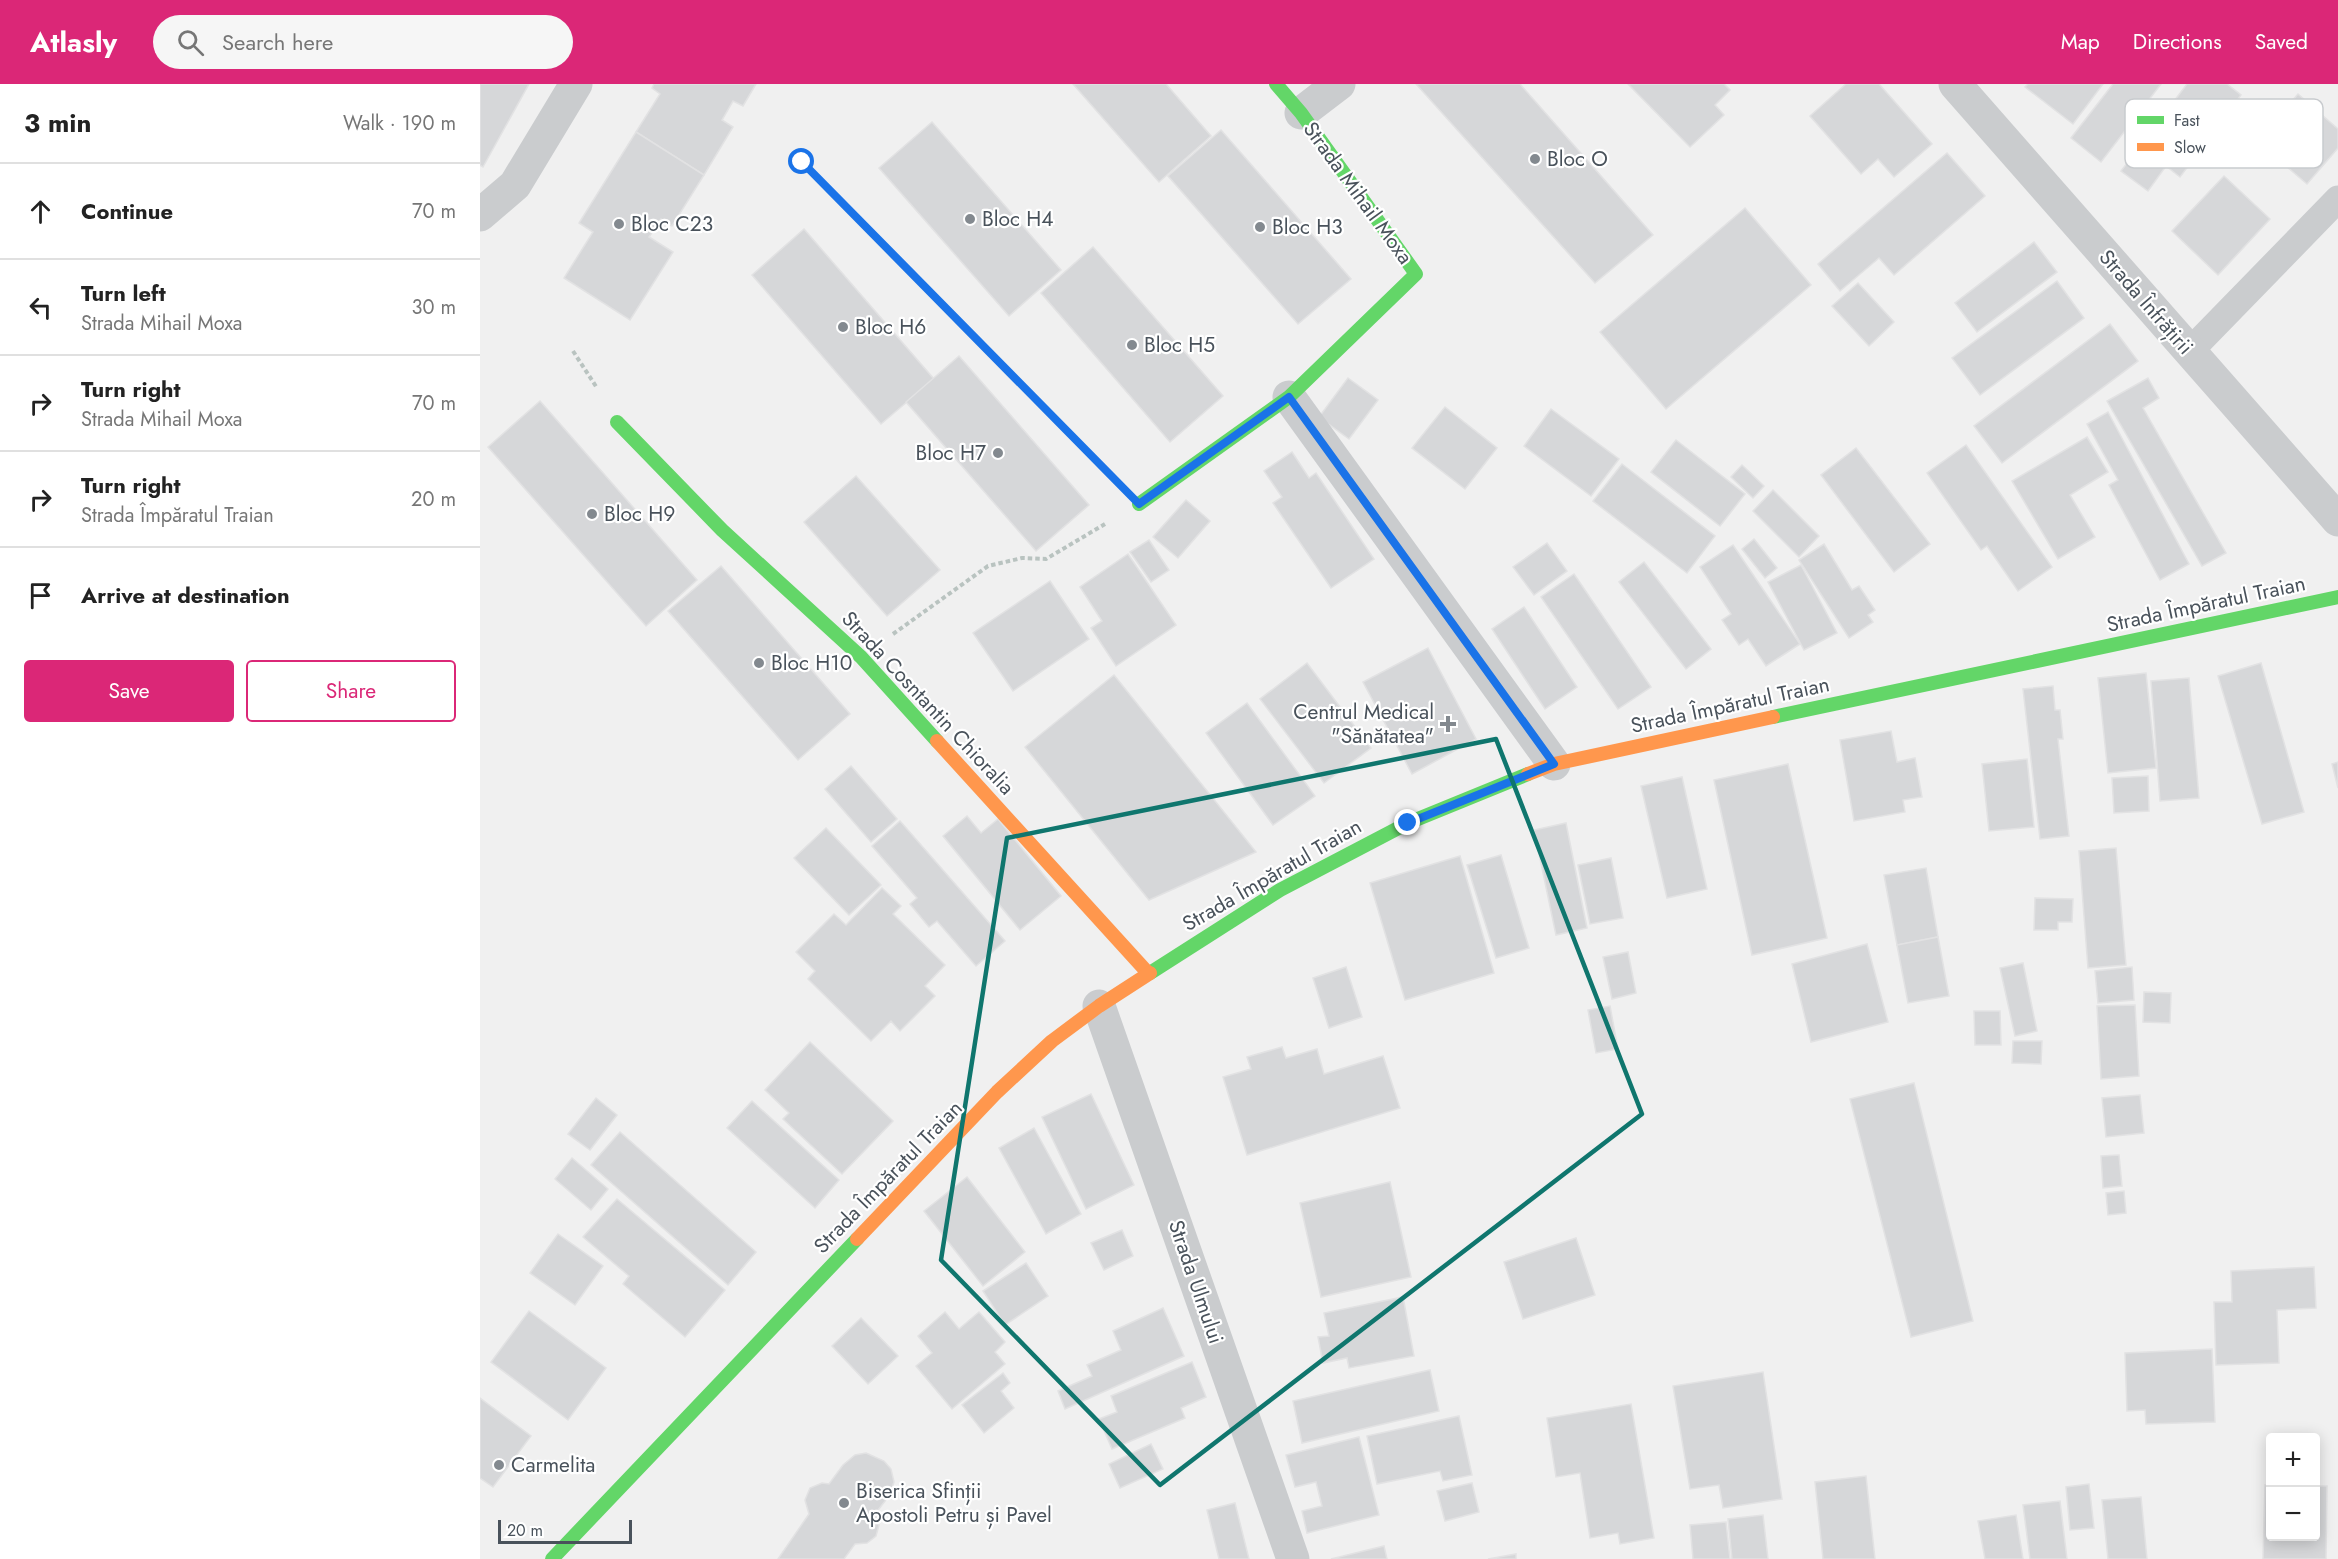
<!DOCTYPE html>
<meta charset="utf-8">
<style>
:root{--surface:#fff;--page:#f6f6f6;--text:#222;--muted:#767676;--line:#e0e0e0;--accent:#db2777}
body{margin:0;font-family:Jost,sans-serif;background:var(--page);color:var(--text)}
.controls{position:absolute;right:18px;bottom:18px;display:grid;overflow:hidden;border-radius:6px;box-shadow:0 3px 15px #0003}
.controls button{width:54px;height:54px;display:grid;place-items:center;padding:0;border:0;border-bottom:2px solid var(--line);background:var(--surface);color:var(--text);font:30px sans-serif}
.scale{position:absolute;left:18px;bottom:15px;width:134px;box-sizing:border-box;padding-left:6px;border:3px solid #49525b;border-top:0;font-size:16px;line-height:21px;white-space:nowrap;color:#49525b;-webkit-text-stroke:4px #fff;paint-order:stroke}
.stop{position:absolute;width:18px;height:18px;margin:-14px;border:4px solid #1a73e8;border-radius:50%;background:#fff}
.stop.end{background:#1a73e8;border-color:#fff;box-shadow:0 2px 6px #0008}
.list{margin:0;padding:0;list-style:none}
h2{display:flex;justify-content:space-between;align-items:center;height:78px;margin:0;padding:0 24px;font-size:26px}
h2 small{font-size:20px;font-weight:400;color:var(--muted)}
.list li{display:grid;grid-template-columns:39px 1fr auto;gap:18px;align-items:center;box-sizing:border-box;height:96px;padding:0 24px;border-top:2px solid var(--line)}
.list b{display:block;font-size:22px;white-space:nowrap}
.list p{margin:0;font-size:20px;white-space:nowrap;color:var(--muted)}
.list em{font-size:20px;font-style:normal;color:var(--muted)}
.actions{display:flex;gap:12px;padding:18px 24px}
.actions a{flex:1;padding:14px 0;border:2px solid var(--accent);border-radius:6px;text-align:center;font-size:21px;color:var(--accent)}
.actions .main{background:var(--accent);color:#fff}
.icon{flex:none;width:33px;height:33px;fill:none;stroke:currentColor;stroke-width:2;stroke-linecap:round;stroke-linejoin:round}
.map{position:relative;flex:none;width:1858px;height:1475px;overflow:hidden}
header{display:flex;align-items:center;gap:36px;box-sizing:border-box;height:84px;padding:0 30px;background:var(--accent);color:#fff}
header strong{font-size:28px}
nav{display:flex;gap:33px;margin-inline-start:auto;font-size:21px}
.search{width:420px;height:54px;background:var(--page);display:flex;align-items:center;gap:15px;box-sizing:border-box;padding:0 21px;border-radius:33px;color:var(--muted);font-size:22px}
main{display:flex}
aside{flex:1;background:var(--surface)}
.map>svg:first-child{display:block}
.building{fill:#d6d7d9;stroke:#e2e2e3;stroke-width:1.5}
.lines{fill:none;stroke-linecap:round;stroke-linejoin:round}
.path{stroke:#b9c3c0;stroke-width:4;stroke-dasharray:4.5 3;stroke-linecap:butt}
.lane{stroke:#caccce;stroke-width:27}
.street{stroke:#caccce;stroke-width:33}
.fast{stroke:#63d668;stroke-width:14}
.slow{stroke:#ff974d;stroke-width:14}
.route{stroke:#1a73e8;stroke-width:8}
.marked{fill:none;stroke:#0f766e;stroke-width:4.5;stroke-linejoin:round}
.poi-dot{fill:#83898f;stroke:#fff;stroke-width:2}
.labels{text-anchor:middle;stroke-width:4.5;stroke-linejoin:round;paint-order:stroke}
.poi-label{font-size:21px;fill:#49525b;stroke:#fff;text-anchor:start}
.street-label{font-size:21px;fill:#49525b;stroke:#fff}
.key{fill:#fff;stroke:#c8cbce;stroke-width:1.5}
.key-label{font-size:16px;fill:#49525b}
</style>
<header>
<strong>Atlasly</strong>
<div class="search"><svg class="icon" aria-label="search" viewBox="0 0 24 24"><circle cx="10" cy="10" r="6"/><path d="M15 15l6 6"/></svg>Search here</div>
<nav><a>Map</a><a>Directions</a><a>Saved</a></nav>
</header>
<main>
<aside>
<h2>3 min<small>Walk · 190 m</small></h2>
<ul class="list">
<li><svg class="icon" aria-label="ahead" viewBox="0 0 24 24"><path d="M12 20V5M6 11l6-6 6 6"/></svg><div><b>Continue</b></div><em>70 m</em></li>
<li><svg class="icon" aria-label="left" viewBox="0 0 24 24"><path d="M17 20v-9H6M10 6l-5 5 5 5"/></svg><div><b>Turn left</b><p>Strada Mihail Moxa</p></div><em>30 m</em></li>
<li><svg class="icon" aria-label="right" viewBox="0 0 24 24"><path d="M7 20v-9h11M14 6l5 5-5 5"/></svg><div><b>Turn right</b><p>Strada Mihail Moxa</p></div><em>70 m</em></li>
<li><svg class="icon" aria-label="right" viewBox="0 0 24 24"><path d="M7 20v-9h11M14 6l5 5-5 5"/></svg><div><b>Turn right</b><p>Strada Împăratul Traian</p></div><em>20 m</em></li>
<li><svg class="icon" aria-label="arrive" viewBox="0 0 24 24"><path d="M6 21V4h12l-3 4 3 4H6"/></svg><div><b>Arrive at destination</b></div></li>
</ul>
<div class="actions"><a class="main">Save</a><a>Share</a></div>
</aside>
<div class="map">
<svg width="1858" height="1475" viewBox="0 0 1858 1475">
<rect width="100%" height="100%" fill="#f0f0f0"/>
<g class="building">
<path d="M 0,0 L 49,0 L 3,83 L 0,81 Z"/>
<path d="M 174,0 L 276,0 L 263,22 L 253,17 L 242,36 L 253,43 L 224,91 L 156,48 L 180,10 L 172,4 Z"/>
<path d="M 593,0 L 686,0 L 731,52 L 679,98 Z"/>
<path d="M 936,0 L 1040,0 L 1173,151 L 1115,199 Z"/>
<path d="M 1148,0 L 1244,0 L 1250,6 L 1235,21 L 1244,31 L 1210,63 Z"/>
<path d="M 1366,0 L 1399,0 L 1452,60 L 1414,93 L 1398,75 L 1381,90 L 1330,32 Z"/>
<path d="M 1548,0 L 1623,0 L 1593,40 L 1545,3 Z"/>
<path d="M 1633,0 L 1681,0 L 1621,78 L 1591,54 Z"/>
<path d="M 1707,0 L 1747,0 L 1761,11 L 1741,37 L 1729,27 L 1705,58 L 1719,68 L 1700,93 L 1686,82 L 1668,107 L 1641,87 Z"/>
<path d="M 1818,10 L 1858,45 L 1858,64 L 1827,100 L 1777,57 Z"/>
<path d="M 452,38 L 581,186 L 529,232 L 399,84 Z"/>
<path d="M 741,46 L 871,195 L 818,240 L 688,92 Z"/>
<path d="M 156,48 L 224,91 L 192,142 L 181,135 L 169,153 L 193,168 L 150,236 L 84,194 L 113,148 L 99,139 Z"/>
<path d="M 1467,69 L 1505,112 L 1414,191 L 1399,174 L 1360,207 L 1338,180 Z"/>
<path d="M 1744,92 L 1790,135 L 1738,191 L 1692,147 Z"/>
<path d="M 1265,124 L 1331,201 L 1186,325 L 1120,248 Z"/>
<path d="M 324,145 L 454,295 L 401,340 L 272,191 Z"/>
<path d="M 1554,158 L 1577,188 L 1497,248 L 1475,219 Z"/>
<path d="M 613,163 L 743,312 L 690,358 L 561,209 Z"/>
<path d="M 1577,197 L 1604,234 L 1500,311 L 1472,274 Z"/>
<path d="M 1378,199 L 1414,238 L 1389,262 L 1352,222 Z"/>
<path d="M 1630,240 L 1658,277 L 1522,379 L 1494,342 Z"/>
<path d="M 479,272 L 609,421 L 556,467 L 426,318 Z"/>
<path d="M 868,294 L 898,316 L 869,355 L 839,333 Z"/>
<path d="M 1668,294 L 1679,314 L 1663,324 L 1746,469 L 1722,482 L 1627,317 Z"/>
<path d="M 60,317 L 217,496 L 166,542 L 8,363 Z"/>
<path d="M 965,323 L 1017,364 L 985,405 L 932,364 Z"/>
<path d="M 1071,325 L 1139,375 L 1111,412 L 1044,362 Z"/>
<path d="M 1628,328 L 1709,480 L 1680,496 L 1629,401 L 1638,396 L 1607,340 Z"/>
<path d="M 1607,353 L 1628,388 L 1590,411 L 1615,453 L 1578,475 L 1532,397 Z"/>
<path d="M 1196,356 L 1265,410 L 1240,442 L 1171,388 Z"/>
<path d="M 1486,361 L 1572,483 L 1538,507 L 1507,462 L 1501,466 L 1447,389 Z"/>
<path d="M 1376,364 L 1450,460 L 1414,488 L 1341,391 Z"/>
<path d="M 812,368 L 829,394 L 836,389 L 894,475 L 851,504 L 793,419 L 802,413 L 784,387 Z"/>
<path d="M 1142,380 L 1235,452 L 1207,489 L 1113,417 Z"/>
<path d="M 1262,381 L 1284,402 L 1273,414 L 1251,393 Z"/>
<path d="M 376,392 L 460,486 L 407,532 L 324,438 Z"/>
<path d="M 1293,406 L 1339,452 L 1319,473 L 1273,427 Z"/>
<path d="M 706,416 L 730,437 L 698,474 L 673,453 Z"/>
<path d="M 1274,455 L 1297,484 L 1285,494 L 1262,465 Z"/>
<path d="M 669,456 L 689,486 L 671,498 L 650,468 Z"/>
<path d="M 1067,459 L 1087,487 L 1054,511 L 1033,483 Z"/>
<path d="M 1344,460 L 1372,506 L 1379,502 L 1395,526 L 1388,531 L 1393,538 L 1369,554 L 1319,476 Z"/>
<path d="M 1253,461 L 1320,560 L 1286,582 L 1268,555 L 1259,561 L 1242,536 L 1251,530 L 1220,483 Z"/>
<path d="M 648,470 L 696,541 L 636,582 L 611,544 L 622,537 L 600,503 Z"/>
<path d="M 1164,478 L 1231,565 L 1206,585 L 1139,498 Z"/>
<path d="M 1321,481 L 1357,549 L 1324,566 L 1288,498 Z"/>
<path d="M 241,482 L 370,630 L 318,676 L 188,527 Z"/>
<path d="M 1094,490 L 1171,603 L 1138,625 L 1061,513 Z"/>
<path d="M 570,497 L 609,555 L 533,607 L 493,549 Z"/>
<path d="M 1044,523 L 1097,603 L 1065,625 L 1012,545 Z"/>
<path d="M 948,564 L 996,655 L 932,690 L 883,598 Z"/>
<path d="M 827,579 L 891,664 L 844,699 L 780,615 Z"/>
<path d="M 1781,579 L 1824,728 L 1782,740 L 1738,592 Z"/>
<path d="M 1666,589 L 1676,684 L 1628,689 L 1618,594 Z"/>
<path d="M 634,591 L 776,768 L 669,816 L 545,663 Z"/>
<path d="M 1709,594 L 1719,714 L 1680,717 L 1671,597 Z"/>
<path d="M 1573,602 L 1575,626 L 1580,626 L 1583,655 L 1578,655 L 1589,752 L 1560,755 L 1543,605 Z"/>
<path d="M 767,619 L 835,712 L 793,741 L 726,649 Z"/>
<path d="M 1411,647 L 1417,678 L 1435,674 L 1442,713 L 1423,716 L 1425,728 L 1374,737 L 1360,656 Z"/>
<path d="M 1547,675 L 1554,743 L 1509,747 L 1502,680 Z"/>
<path d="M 1858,678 L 1858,704 L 1852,680 Z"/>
<path d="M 1308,680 L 1347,854 L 1272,871 L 1234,696 Z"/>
<path d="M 371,682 L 417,735 L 391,758 L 345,705 Z"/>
<path d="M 1668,692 L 1669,727 L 1634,729 L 1632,694 Z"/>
<path d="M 1202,693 L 1227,805 L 1187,814 L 1161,702 Z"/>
<path d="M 487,732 L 501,749 L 518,735 L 581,812 L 540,846 L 463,752 Z"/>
<path d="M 420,737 L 525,857 L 496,882 L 457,837 L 449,843 L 430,820 L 437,814 L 392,762 Z"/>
<path d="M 1086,739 L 1107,844 L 1076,851 L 1054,746 Z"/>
<path d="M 346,744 L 401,801 L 369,831 L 314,774 Z"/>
<path d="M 1636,764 L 1646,881 L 1608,884 L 1599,767 Z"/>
<path d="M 1021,771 L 1049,864 L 1016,874 L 987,781 Z"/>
<path d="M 980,772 L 1014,889 L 925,916 L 890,799 Z"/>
<path d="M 1131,774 L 1143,834 L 1110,840 L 1098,781 Z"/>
<path d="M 1446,784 L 1458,853 L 1417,861 L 1404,791 Z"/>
<path d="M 402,804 L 421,822 L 413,830 L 465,881 L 445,902 L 455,912 L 420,947 L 411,937 L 391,957 L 328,895 L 335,887 L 316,868 L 354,830 L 366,841 Z"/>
<path d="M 1555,814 L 1593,815 L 1592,838 L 1578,838 L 1578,846 L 1554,846 Z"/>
<path d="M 1458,853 L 1469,912 L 1428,919 L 1417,861 Z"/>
<path d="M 1387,860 L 1408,938 L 1331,958 L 1312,880 Z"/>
<path d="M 1148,868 L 1156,909 L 1132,915 L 1123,873 Z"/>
<path d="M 1543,879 L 1557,947 L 1535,952 L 1520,884 Z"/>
<path d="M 866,883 L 882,933 L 849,944 L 833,894 Z"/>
<path d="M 1652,883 L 1654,916 L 1618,919 L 1615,887 Z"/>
<path d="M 1664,908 L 1691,909 L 1690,939 L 1663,938 Z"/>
<path d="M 1655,921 L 1659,992 L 1621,995 L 1617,922 Z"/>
<path d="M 1130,922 L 1138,965 L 1116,969 L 1108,926 Z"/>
<path d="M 1494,927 L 1520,927 L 1521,961 L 1495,961 Z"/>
<path d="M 1533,957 L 1562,957 L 1561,980 L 1532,979 Z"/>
<path d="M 330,958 L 413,1037 L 362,1090 L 303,1035 L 309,1029 L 285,1006 Z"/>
<path d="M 802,963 L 806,974 L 837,965 L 844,990 L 903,972 L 920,1024 L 767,1071 L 743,993 L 771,985 L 767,973 Z"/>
<path d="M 1434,999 L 1493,1237 L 1431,1253 L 1370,1015 Z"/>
<path d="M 611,1010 L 654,1101 L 606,1125 L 562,1033 Z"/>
<path d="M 1660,1011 L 1664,1049 L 1626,1053 L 1622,1014 Z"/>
<path d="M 116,1014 L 137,1031 L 110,1066 L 88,1050 Z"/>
<path d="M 272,1017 L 359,1096 L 335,1124 L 247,1044 Z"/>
<path d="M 554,1044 L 601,1130 L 566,1150 L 519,1064 Z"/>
<path d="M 140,1048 L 276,1168 L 248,1201 L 111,1081 Z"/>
<path d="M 1639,1071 L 1642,1102 L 1623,1104 L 1621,1072 Z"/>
<path d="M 92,1074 L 128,1105 L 111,1126 L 75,1095 Z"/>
<path d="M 487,1093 L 545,1168 L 503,1202 L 444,1127 Z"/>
<path d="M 910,1098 L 931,1193 L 841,1213 L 820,1119 Z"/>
<path d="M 1644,1107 L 1646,1129 L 1628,1131 L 1626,1109 Z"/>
<path d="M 137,1115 L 245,1206 L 205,1253 L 143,1200 L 149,1192 L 103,1153 Z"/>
<path d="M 642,1146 L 653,1172 L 624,1186 L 611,1159 Z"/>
<path d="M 78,1150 L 123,1182 L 95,1221 L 50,1189 Z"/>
<path d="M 1096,1154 L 1115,1211 L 1043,1235 L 1024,1178 Z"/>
<path d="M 546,1179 L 568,1212 L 525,1241 L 503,1207 Z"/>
<path d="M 1834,1183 L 1836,1224 L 1797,1226 L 1799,1279 L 1736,1281 L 1734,1218 L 1752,1218 L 1751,1187 Z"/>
<path d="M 923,1213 L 934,1272 L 869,1284 L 867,1274 L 843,1279 L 838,1253 L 849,1252 L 844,1229 Z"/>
<path d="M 683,1224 L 704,1272 L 585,1325 L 578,1307 L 612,1292 L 607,1281 L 641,1266 L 633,1247 Z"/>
<path d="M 49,1227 L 126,1284 L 88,1336 L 11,1278 Z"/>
<path d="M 465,1228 L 479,1245 L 499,1228 L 525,1258 L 515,1268 L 525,1280 L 472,1325 L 436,1282 L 452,1269 L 438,1252 Z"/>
<path d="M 381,1234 L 418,1272 L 388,1300 L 352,1262 Z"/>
<path d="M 1732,1265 L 1735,1338 L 1666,1340 L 1665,1326 L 1647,1327 L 1645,1269 Z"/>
<path d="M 712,1278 L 726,1313 L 701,1324 L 705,1334 L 632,1365 L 619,1335 L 637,1328 L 631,1312 Z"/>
<path d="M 950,1286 L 959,1327 L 822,1359 L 813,1317 Z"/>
<path d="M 1283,1288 L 1302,1415 L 1243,1424 L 1239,1401 L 1210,1405 L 1193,1302 Z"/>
<path d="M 523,1289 L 530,1299 L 521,1307 L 534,1324 L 504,1349 L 482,1321 Z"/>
<path d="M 0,1314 L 51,1352 L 13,1403 L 0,1394 Z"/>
<path d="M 1151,1320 L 1174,1454 L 1140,1460 L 1138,1449 L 1110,1454 L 1100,1389 L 1076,1393 L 1067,1334 Z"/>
<path d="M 979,1332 L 992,1391 L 963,1397 L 960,1387 L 897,1400 L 887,1352 Z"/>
<path d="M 879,1353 L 899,1431 L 827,1449 L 822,1427 L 842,1422 L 836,1398 L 815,1403 L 806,1371 Z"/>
<path d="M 671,1360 L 683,1385 L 640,1404 L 629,1380 Z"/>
<path d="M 386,1369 L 404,1377 L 411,1385 L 414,1398 L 409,1412 L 395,1430 L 399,1441 L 396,1452 L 387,1459 L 375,1460 L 364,1475 L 298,1475 L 329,1430 L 325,1416 L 330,1404 L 342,1399 L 349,1400 L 363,1381 L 375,1371 Z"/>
<path d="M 1386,1392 L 1395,1475 L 1343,1475 L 1335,1398 Z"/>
<path d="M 992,1399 L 999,1428 L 965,1437 L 957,1407 Z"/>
<path d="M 1609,1400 L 1614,1444 L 1590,1446 L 1586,1403 Z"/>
<path d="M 1785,1401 L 1790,1401 L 1790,1452 L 1836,1452 L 1836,1402 L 1847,1402 L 1846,1475 L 1783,1475 Z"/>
<path d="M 1661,1413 L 1667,1475 L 1628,1475 L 1622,1416 Z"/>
<path d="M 1580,1417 L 1587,1475 L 1550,1475 L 1543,1421 Z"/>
<path d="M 755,1419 L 769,1475 L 739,1475 L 727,1426 Z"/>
<path d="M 1283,1431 L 1288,1475 L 1252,1475 L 1248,1435 Z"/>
<path d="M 1536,1431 L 1543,1475 L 1505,1475 L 1498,1437 Z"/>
<path d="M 1246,1438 L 1250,1475 L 1213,1475 L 1210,1441 Z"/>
<path d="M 904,1462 L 907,1475 L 851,1475 Z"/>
<path d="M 1036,1470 L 1036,1475 L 1008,1475 Z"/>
</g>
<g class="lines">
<g class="path">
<path d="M 322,78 L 631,391"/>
<path d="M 93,267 L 117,304"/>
<path d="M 413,550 L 508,482 L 542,474 L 566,475 L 625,440"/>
</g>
<path class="lane" d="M 1709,268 L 1858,115"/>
<g class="street">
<path d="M 1475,0 L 1858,436"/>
<path d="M 821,29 L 859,0"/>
<path d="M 0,131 L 35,101 L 96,0"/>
<path d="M 809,313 L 1074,680"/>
<path d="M 619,922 L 813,1475"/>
</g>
<g class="fast">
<path d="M 137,338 L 242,446 L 381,573 L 457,657"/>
<path d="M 659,420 L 809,313 L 936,190 L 821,29 L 796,0"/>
<path d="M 1293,633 L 1858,513"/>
<path d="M 670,889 L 800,806 L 928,739 L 1048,690"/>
<path d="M 72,1475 L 377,1155"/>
</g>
<g class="slow">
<path d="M 457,657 L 668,889"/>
<path d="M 1048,690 L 1074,680 L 1293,633"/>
<path d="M 377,1155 L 517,1008 L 572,957 L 619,922 L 670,889"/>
</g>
</g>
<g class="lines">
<path class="route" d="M 322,78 L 659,420 L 809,313 L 1074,680 L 928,739"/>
</g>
<path class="marked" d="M 1016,655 L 1162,1030 L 680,1401 L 461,1176 L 527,754 Z"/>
<g class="poi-dot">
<circle cx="1055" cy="75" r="6"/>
<circle cx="490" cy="135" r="6"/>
<circle cx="139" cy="140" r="6"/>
<circle cx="780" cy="143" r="6"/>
<circle cx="363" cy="243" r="6"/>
<circle cx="652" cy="261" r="6"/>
<circle cx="518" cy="369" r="6"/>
<circle cx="112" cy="430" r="6"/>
<circle cx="279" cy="579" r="6"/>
<path d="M965 631h6v6h6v6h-6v6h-6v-6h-6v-6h6z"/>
<circle cx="19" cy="1381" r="6"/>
<circle cx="364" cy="1419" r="6"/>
</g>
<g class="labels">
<g class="poi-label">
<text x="1067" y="82">Bloc O</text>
<text x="502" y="142">Bloc H4</text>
<text x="151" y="147">Bloc C23</text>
<text x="792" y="150">Bloc H3</text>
<text x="375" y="250">Bloc H6</text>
<text x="664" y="268">Bloc H5</text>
<text x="506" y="376" text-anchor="end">Bloc H7</text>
<text x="124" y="437">Bloc H9</text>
<text x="291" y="586">Bloc H10</text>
<text x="954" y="635" text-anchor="end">Centrul Medical<tspan x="954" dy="24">"Sănătatea"</tspan></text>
<text x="31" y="1388">Carmelita</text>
<text x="376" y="1414">Biserica Sfinții<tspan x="376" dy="24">Apostoli Petru și Pavel</tspan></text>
</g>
<g class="street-label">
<text transform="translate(878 109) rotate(54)" y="7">Strada Mihail Moxa</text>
<text transform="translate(1666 218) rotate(49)" y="7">Strada Înfrățirii</text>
<text transform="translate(1726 520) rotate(-12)" y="7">Strada Împăratul Traian</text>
<text transform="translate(448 619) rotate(47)" y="7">Strada Cosntantin Chioralia</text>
<text transform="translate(1250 621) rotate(-12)" y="7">Strada Împăratul Traian</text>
<text transform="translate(792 791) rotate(-30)" y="7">Strada Împăratul Traian</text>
<text transform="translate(408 1093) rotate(-46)" y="7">Strada Împăratul Traian</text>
<text transform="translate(716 1198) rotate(71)" y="7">Strada Ulmului</text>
</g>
</g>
<rect x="1645" y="15" width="198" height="69" rx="9" class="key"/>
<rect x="1657" y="32" width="27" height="8" fill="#63d668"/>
<rect x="1657" y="59" width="27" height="8" fill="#ff974d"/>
<g class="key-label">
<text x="1694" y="42">Fast</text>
<text x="1694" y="69">Slow</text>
</g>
</svg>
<div class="controls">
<button>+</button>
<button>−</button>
</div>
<div class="scale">20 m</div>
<div class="stop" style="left:322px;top:78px"></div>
<div class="stop end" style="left:928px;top:739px"></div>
</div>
</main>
